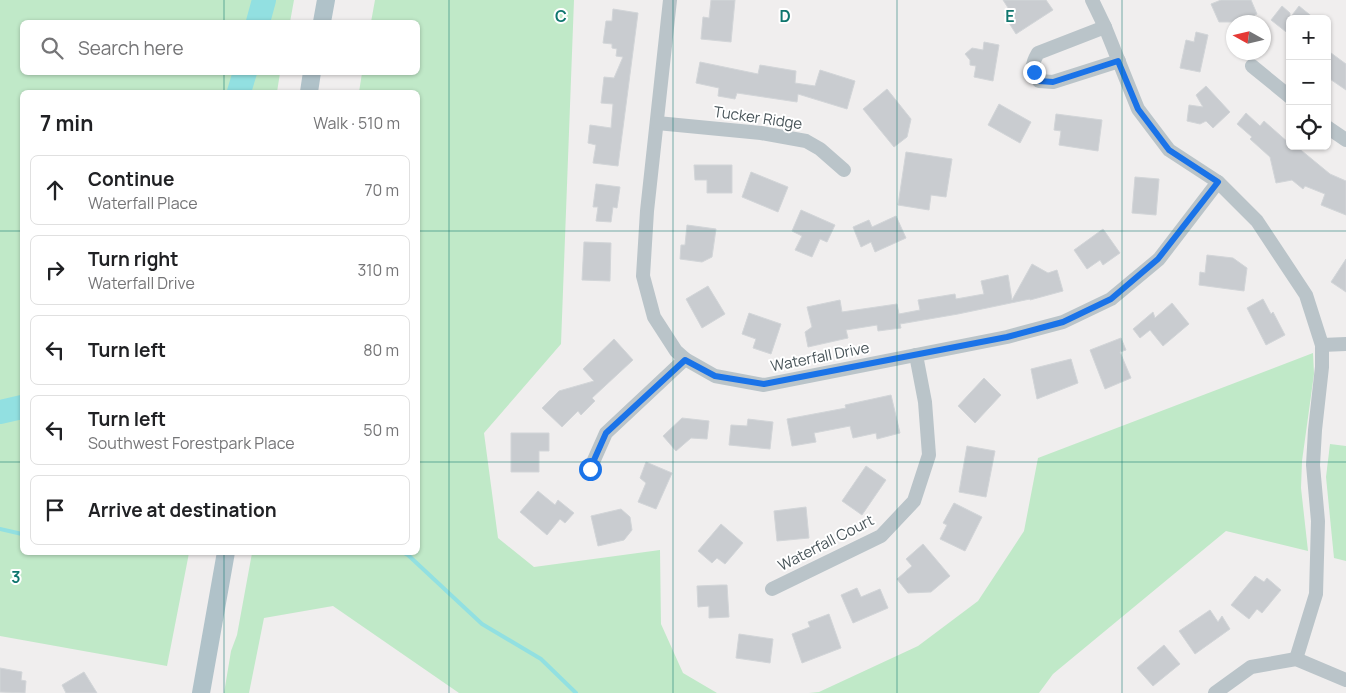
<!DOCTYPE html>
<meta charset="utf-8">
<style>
:root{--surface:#fff;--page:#f2f2f2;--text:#202124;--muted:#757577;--line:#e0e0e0}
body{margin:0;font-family:Manrope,sans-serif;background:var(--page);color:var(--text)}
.controls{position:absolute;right:15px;top:15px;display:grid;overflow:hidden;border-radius:8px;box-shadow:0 1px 4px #0004}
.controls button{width:45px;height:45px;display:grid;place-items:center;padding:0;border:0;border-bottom:1px solid var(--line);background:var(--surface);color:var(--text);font:25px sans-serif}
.compass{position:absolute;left:1226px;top:15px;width:45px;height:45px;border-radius:50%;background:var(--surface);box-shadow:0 1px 4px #0004;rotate:278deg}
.stop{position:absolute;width:15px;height:15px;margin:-11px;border:4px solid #1a73e8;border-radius:50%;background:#fff}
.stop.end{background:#1a73e8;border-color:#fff;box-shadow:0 1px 5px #0008}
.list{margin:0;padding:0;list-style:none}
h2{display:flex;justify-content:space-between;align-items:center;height:65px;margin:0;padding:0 20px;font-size:21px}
h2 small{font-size:16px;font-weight:400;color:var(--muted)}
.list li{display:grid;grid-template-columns:32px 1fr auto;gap:15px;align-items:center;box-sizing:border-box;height:70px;margin:0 10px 10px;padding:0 10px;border:1px solid var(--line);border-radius:8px}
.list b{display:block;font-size:19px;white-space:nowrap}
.list p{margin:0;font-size:16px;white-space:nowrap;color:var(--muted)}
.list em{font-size:16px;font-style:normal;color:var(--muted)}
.icon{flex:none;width:28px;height:28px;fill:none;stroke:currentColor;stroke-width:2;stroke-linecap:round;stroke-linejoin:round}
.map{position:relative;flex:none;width:1346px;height:693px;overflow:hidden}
.search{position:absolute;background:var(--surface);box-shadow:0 1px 4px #0004;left:20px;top:20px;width:400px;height:55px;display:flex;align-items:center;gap:12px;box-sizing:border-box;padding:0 18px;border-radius:8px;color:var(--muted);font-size:19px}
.panel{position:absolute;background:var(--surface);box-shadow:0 1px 4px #0004;left:20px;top:90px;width:400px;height:465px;border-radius:8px}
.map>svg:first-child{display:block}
.green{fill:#c0e9c8}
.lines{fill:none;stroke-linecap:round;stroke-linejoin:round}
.stream{stroke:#92e0e1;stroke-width:4}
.river{stroke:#92e0e1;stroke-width:24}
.building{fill:#c9ccd0;stroke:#d2d5d8}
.minor{stroke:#bac4c9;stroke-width:14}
.major{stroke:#b0c2c9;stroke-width:18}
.route{stroke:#1a73e8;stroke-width:6}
.grid{fill:none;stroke:#0f766e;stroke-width:1;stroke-opacity:0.55}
.labels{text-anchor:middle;stroke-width:4;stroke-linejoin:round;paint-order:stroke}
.street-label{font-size:15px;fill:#485459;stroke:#fff}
.grid-label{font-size:16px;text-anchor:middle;font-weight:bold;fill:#0f766e;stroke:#fff;stroke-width:4;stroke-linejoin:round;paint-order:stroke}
</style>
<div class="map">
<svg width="1346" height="693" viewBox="0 0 1346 693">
<rect width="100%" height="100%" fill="#f0eeee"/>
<g class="green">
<path d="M 0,0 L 294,0 L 290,22 L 22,22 L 22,72 L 280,73 L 277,92 L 22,92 L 22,552 L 189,553 L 167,666 L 0,636 Z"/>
<path d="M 375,0 L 574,0 L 561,344 L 484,433 L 498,538 L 534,567 L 660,550 L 661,624 L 683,673 L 717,693 L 459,693 L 333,606 L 264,618 L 249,693 L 224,693 L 231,651 L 237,635 L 252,553 L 418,552 L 418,92 L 359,92 L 362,73 L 418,72 L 418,22 L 371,22 Z"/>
<path d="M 1313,353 L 1314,374 L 1302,461 L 1301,488 L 1308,551 L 1226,531 L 1053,674 L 1039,693 L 809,693 L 819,692 L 918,646 L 978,601 L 1024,531 L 1038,458 Z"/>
<path d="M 1330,444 L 1346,446 L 1346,561 L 1334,558 L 1326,477 Z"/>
</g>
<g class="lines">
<g class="stream">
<path d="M 0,529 L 22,534"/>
<path d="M 402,552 L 408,555 L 482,624 L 541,659 L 576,693"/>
</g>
<g class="river">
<path d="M 258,22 L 264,0"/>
<path d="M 239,92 L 245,72"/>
<path d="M 0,412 L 22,407"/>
</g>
</g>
<g class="building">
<path d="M 711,0 L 735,0 L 731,42 L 701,39 L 703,17 L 709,18 Z"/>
<path d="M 1003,0 L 1046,0 L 1053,10 L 1016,34 L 1004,15 L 1010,11 Z"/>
<path d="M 1221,0 L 1251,0 L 1257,14 L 1240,22 L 1219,22 L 1211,4 Z"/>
<path d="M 1282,6 L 1290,13 L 1290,18 L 1299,6 L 1315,19 L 1290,19 L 1290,35 L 1271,20 Z"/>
<path d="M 613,9 L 638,13 L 618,166 L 593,163 L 596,145 L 588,143 L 590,125 L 611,128 L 613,104 L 601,103 L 604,77 L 614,78 L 623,57 L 616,56 L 617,49 L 612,48 L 612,44 L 603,43 L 606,21 L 612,21 Z"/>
<path d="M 1196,32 L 1208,35 L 1200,72 L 1180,68 L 1186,40 L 1194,42 Z"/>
<path d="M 984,42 L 999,45 L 993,81 L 974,77 L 976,66 L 970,65 L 970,60 L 965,54 L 972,48 L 983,50 Z"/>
<path d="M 1327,50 L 1346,64 L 1346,90 L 1327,77 Z"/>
<path d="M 700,62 L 758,74 L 760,65 L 796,71 L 795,83 L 815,86 L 820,70 L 855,81 L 847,109 L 798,94 L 797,102 L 737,93 L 735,99 L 718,96 L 719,88 L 696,83 Z"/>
<path d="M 1206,86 L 1230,112 L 1213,128 L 1206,121 L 1200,124 L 1187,121 L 1189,105 L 1203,107 L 1196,95 Z"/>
<path d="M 887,89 L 911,119 L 907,137 L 894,147 L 863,109 Z"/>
<path d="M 999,104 L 1031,122 L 1020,143 L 988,125 Z"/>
<path d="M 1246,113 L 1260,126 L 1264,121 L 1290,144 L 1290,146 L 1296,146 L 1330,174 L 1346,181 L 1346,215 L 1321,205 L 1325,194 L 1305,186 L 1303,189 L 1292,180 L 1276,183 L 1270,157 L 1250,139 L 1252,137 L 1237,124 Z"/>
<path d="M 1056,114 L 1102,120 L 1098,151 L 1059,145 L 1061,131 L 1054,130 Z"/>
<path d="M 906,152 L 952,159 L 946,197 L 931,195 L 929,210 L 898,205 Z"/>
<path d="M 694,165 L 732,165 L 732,193 L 707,193 L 707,180 L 695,180 Z"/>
<path d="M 751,172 L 788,187 L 778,212 L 742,197 Z"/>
<path d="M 1135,177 L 1159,179 L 1156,215 L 1132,213 Z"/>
<path d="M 596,184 L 620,187 L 617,208 L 613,207 L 611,222 L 596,221 L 598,207 L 593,207 Z"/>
<path d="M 801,210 L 835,225 L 827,242 L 820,239 L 812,257 L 795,250 L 802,236 L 792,231 Z"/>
<path d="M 896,216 L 906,238 L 875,252 L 871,242 L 861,247 L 853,227 L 869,220 L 872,227 Z"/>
<path d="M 687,225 L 716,229 L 712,257 L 702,262 L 680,259 L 681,245 L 685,245 Z"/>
<path d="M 1103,229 L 1120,253 L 1103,265 L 1100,260 L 1087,269 L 1074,250 Z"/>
<path d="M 584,242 L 611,243 L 610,281 L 582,280 Z"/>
<path d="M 1207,255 L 1233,258 L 1247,268 L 1244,291 L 1199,285 L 1200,272 L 1205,273 Z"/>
<path d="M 1346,259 L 1346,292 L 1331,282 Z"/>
<path d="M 1032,264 L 1048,273 L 1057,270 L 1063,291 L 1030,300 L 1030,299 L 958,314 L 900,324 L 901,328 L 878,331 L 877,325 L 846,330 L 848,338 L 808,347 L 805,332 L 812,327 L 807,307 L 840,300 L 842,312 L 897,304 L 899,314 L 920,310 L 918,300 L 955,294 L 956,299 L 984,294 L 981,281 L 1008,275 L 1012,300 Z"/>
<path d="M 708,286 L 725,314 L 702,328 L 686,299 Z"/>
<path d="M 1263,299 L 1271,314 L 1273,312 L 1285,335 L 1266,345 L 1247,308 Z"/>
<path d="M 1172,303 L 1189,324 L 1163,346 L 1150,330 L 1140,338 L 1133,329 L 1153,312 L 1155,318 Z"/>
<path d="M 749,313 L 781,324 L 771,354 L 753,348 L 756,339 L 742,334 Z"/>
<path d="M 1121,338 L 1126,350 L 1120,352 L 1131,378 L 1105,389 L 1090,350 Z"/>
<path d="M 614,339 L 633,360 L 592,398 L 595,401 L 581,415 L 578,411 L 562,427 L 542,408 L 559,391 L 594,381 L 583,369 Z"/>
<path d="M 1071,359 L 1078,383 L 1037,399 L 1031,369 Z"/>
<path d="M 984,378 L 1001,395 L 975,423 L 958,406 Z"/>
<path d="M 891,395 L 900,433 L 877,439 L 876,433 L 853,438 L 850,426 L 814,433 L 816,442 L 792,446 L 787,419 L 846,408 L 845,405 Z"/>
<path d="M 682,418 L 709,421 L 707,439 L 691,438 L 676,451 L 663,436 Z"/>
<path d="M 748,419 L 773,422 L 770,449 L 729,445 L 731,425 L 747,426 Z"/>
<path d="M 511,433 L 549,433 L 549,451 L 539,451 L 539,472 L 511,472 Z"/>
<path d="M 967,446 L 995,451 L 986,497 L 959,492 Z"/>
<path d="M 646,462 L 672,473 L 656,509 L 638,502 L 646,483 L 640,478 Z"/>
<path d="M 866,466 L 886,480 L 862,515 L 842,501 Z"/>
<path d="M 538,491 L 555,505 L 558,500 L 574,513 L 565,523 L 560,519 L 547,535 L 520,512 Z"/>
<path d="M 954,503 L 982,517 L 965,551 L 940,539 L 947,525 L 943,523 Z"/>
<path d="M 806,507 L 809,538 L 777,541 L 774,511 Z"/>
<path d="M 621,509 L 630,517 L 632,530 L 624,540 L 598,546 L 591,516 Z"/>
<path d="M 721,524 L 743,543 L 725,564 L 717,558 L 712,563 L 698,551 Z"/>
<path d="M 923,544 L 950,576 L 931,592 L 908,593 L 897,579 L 912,566 L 906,559 Z"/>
<path d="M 1255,576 L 1264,582 L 1267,578 L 1281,590 L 1262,613 L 1257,609 L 1249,619 L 1231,605 Z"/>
<path d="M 721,585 L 727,585 L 729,617 L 709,618 L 709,606 L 698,607 L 697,586 Z"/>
<path d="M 857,588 L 861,597 L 880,589 L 888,608 L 853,623 L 841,595 Z"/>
<path d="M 1210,610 L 1218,622 L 1222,616 L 1230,629 L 1195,654 L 1179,631 Z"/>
<path d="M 829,614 L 841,648 L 802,663 L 792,634 L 810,627 L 808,622 Z"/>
<path d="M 739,634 L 773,639 L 770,663 L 736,658 Z"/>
<path d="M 1164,645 L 1180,664 L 1153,686 L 1137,668 Z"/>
<path d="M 0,668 L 22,672 L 21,680 L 26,681 L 25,693 L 0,692 Z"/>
<path d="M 84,672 L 97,693 L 66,693 L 62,685 Z"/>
</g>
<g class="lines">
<g class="minor">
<path d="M 670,0 L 647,211 L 643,276 L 654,317 L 676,351 L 685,359 L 715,376 L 764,385 L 1007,337 L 1063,322 L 1111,299 L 1159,259 L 1218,182"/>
<path d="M 1092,0 L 1105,27 L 1138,109 L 1169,150 L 1218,182 L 1257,221 L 1306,295 L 1322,345 L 1322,367 L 1315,430 L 1313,465 L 1318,521 L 1316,594 L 1296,659"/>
<path d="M 1105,27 L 1038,53 C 1031,65 1031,69 1039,81 L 1053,82 L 1119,61"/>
<path d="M 1252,66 L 1290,97"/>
<path d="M 657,123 L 761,133 L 806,141 L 820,149 L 844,170"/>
<path d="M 1327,127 L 1346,140"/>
<path d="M 1322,345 L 1346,344"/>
<path d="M 590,469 L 606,433 L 685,359"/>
<path d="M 772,589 L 881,536 L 914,501 L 929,455 L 925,402 L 916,355"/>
<path d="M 1215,693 L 1251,667 L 1296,659 L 1346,680"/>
</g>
<g class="major">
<path d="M 322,22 L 326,0"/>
<path d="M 309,92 L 312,72"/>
<path d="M 201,693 L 226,552"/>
</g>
</g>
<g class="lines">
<path class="route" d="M 590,469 L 606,433 L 685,360 L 715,376 L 764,384 L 1007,337 L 1063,322 L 1111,299 L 1158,259 L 1218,182 L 1169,150 L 1138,109 L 1118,61 L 1053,82 L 1039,81 L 1034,72"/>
</g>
<path class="grid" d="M 224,0 L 224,22M 449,0 L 449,693M 673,0 L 673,693M 897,0 L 897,693M 1122,0 L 1122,693M 224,72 L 224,92M 0,231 L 22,231M 418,231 L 1346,231M 0,462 L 22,462M 418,462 L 1346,462M 224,552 L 224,693"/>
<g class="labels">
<g class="street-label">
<text transform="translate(758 118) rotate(8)" y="5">Tucker Ridge</text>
<text transform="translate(820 357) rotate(-11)" y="5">Waterfall Drive</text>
<text transform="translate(826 543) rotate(-27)" y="5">Waterfall Court</text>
</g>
</g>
<g class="grid-label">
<text x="561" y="22">C</text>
<text x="785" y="22">D</text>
<text x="1010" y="22">E</text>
<text x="16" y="583">3</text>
</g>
</svg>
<div class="controls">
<button>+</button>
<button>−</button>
<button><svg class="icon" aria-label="locate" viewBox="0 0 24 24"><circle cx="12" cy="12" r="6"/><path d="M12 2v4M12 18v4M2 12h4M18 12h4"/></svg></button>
</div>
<svg class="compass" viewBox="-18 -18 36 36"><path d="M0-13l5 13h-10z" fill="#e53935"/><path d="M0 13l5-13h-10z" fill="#757577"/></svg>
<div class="stop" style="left:590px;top:469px"></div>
<div class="stop end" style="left:1034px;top:72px"></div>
<div class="search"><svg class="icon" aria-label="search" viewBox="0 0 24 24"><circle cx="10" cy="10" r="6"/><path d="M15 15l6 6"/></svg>Search here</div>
<section class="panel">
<h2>7 min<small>Walk · 510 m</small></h2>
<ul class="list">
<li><svg class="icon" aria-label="ahead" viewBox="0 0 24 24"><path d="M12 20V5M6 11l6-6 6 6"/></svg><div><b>Continue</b><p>Waterfall Place</p></div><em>70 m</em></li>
<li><svg class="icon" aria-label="right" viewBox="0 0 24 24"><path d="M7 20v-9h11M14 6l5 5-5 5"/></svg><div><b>Turn right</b><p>Waterfall Drive</p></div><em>310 m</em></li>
<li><svg class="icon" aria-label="left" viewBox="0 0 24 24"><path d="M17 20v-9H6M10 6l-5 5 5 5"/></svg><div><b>Turn left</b></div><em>80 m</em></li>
<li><svg class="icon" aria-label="left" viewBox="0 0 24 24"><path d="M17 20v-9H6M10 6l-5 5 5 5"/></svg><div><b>Turn left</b><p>Southwest Forestpark Place</p></div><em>50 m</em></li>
<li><svg class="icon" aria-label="arrive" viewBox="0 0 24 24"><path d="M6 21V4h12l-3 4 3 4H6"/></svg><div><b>Arrive at destination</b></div></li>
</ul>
</section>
</div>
